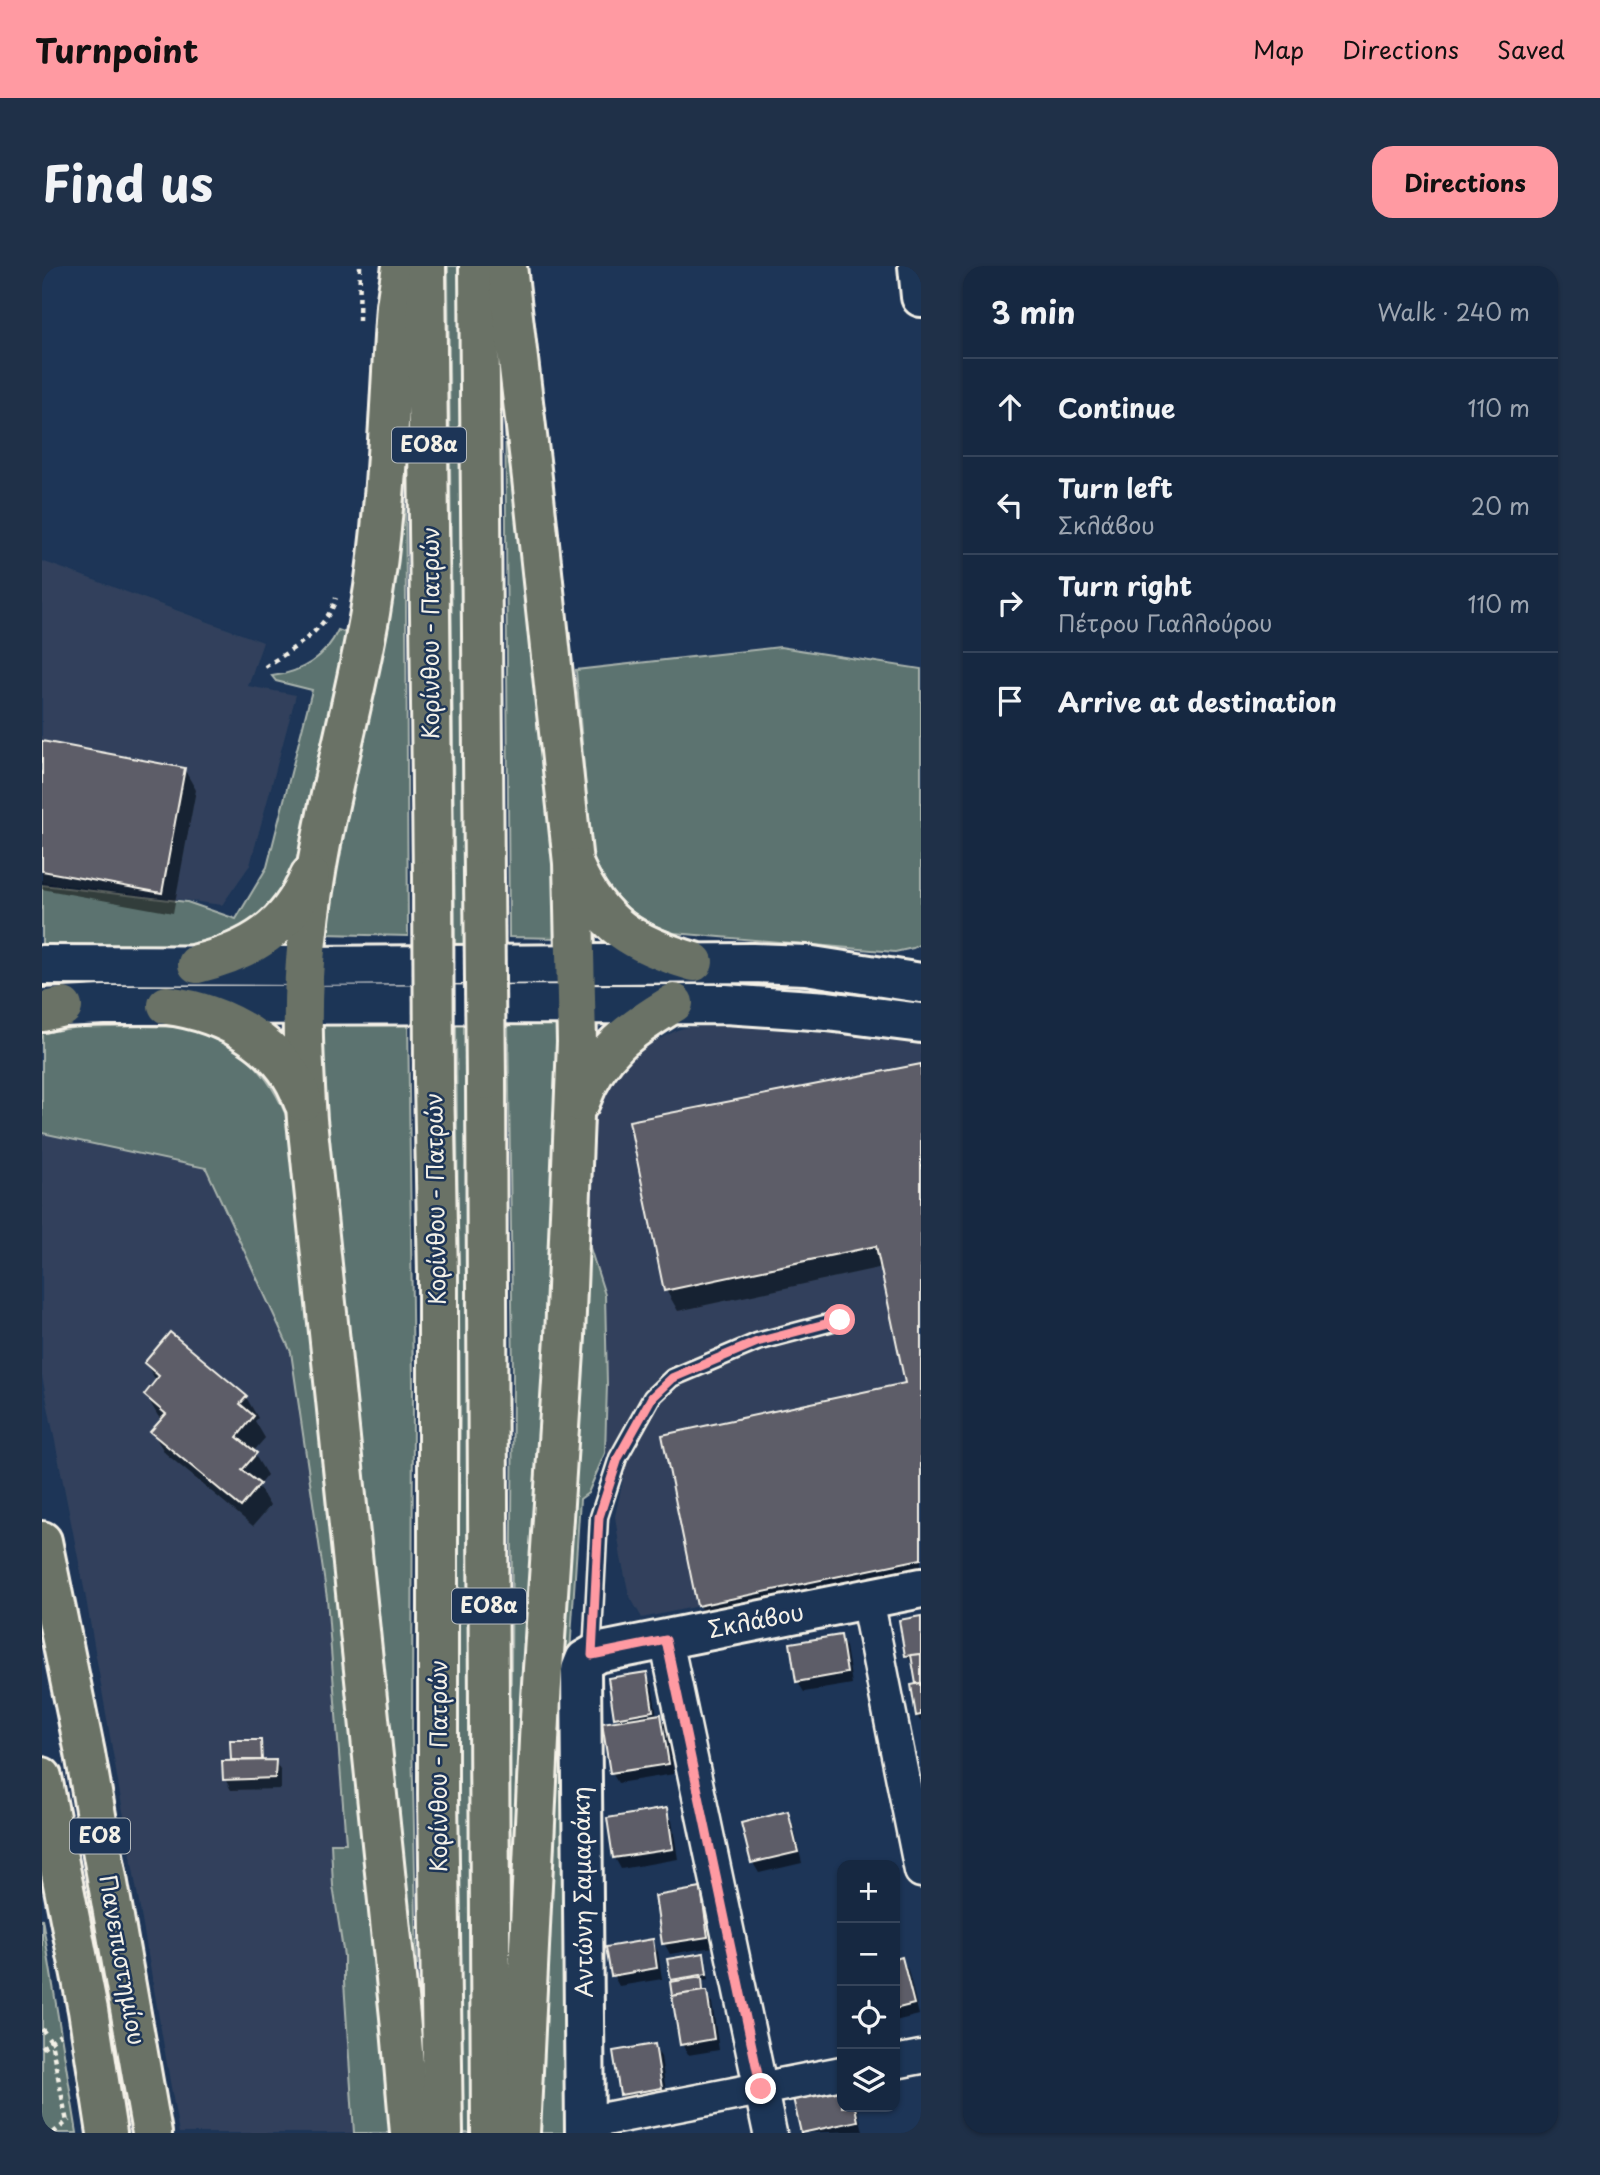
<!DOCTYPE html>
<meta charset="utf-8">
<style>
:root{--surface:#162841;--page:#1f3048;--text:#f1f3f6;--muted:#9ea6b1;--line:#35445a;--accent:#ff9aa2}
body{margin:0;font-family:"Playpen Sans",sans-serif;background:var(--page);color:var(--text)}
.controls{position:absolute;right:21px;bottom:21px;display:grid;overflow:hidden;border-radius:14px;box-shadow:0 2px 5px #0004}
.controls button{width:63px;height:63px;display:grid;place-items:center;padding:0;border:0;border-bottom:2px solid var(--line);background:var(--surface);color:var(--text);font:35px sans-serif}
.stop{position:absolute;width:21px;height:21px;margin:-16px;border:5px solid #ff9aa2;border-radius:50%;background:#fff}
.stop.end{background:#ff9aa2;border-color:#fff;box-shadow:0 2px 7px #0008}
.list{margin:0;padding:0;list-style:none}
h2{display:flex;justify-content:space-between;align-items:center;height:91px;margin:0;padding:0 28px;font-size:30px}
h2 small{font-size:23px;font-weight:400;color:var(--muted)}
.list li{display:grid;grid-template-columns:46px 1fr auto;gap:21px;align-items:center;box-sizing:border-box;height:98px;padding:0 28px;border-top:2px solid var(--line)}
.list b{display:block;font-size:26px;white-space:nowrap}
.list p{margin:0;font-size:23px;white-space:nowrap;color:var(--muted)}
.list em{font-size:23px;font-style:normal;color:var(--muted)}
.icon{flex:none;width:38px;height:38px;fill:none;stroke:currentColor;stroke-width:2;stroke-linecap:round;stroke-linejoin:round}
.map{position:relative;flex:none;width:879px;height:1867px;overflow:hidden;border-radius:21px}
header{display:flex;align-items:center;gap:42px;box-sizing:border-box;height:98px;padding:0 35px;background:var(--accent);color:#111}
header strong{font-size:33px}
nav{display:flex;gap:38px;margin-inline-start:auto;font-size:24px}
.intro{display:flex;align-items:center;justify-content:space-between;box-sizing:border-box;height:168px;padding:0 42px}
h1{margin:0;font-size:49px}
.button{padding:18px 32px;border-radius:21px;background:var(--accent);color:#111;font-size:24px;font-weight:700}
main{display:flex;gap:42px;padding:0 42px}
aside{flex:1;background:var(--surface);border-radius:21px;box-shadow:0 2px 5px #0004}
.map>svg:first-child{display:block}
.built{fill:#30415c}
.green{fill:#5b736f;stroke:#a8b2ac;stroke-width:2}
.shadow{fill:#0007}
.building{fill:#5d5d67;stroke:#f4f1e8;stroke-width:2}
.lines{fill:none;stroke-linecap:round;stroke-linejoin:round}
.lane-casing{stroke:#f4f1e8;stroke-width:21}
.street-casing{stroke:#f4f1e8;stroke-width:37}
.secondary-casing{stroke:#f4f1e8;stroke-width:44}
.primary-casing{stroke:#f4f1e8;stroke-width:44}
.highway-casing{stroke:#f4f1e8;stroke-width:44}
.path{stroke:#f4f1e8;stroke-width:4.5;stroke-dasharray:5 5;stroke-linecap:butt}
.lane{stroke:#1d3557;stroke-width:16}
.street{stroke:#1d3557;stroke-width:32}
.secondary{stroke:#1d3557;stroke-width:38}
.primary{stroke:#6a7266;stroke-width:38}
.highway{stroke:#6a7266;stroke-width:38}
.highway-bridge-casing{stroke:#f4f1e8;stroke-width:44;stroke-linecap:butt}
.highway-bridge{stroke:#6a7266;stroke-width:38}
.route{stroke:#ff9aa2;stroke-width:9}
.labels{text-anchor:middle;stroke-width:5;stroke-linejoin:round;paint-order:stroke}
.shield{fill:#1d3557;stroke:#b4b9bc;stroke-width:2}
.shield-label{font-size:21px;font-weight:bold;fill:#f4f1e8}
.street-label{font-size:23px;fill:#f4f1e8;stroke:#1d3557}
</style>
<header>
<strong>Turnpoint</strong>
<nav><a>Map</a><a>Directions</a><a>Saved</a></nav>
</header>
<div class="intro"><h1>Find us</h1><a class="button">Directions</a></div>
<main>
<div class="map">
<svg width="879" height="1867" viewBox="0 0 879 1867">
<rect width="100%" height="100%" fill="#1d3557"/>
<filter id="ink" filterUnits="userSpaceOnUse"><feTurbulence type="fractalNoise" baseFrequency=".0143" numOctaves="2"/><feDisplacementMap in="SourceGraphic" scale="14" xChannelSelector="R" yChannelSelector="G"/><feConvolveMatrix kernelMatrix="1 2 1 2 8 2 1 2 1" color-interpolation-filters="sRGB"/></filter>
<g filter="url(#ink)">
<g class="built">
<path d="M 0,295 L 221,376 L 206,420 L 254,429 L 208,599 L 180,639 L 0,616 Z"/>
<path d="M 662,756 L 711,756 L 879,774 L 879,1293 L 600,1352 L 587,1329 L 579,1292 L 573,1250 L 585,1195 L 563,1187 L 565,1118 L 563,1029 L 542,963 L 551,859 L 563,823 L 574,806 L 593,786 L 635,764 Z"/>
<path d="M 0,867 L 164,902 L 249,1086 L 285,1332 L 304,1578 L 289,1577 L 291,1620 L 302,1690 L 302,1716 L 312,1867 L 137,1867 L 43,1327 L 0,1110 Z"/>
</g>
<g class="green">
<path d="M 406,0 L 418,0 L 427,1071 L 428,1696 L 432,1867 L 421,1867 L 415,1471 L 418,1142 Z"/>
<path d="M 463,121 L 518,655 L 517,672 L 467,671 Z"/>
<path d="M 363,184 L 366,670 L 282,668 L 300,570 L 329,443 Z"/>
<path d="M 296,364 L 304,367 L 302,384 L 259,590 C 250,610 235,639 217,652 C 162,693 65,680 0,679 L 0,619 L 145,636 L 194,653 L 225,601 L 270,424 L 234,415 L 230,410 C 259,407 284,391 296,364 Z"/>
<path d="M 738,381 L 879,403 L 879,678 L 871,682 L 853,686 L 632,667 C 589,653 566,628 549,587 L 534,404 Z"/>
<path d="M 366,753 L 371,1117 L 370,1473 L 375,1699 L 372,1701 L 343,1440 L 302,1013 L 271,756 Z"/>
<path d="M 466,753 L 522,753 L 500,1160 L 471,1620 L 468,1560 L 471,1108 Z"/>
<path d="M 36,761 C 71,762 109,758 144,762 C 194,769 230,810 246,855 L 357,1867 L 312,1867 L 302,1716 L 302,1690 L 291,1620 L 289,1577 L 304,1577 L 285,1332 L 249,1086 L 164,902 L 0,867 L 0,767 Z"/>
<path d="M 542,963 L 563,1029 L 565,1118 L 563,1187 L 546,1227 L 538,1233 L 528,1387 L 531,1867 L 489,1867 Z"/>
<path d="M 0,1652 L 35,1867 L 0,1867 Z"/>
</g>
<g class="shadow">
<path d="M 0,477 L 142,503 L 154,524 L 131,647 L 0,623 Z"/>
<path d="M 879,800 L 879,1316 L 669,1360 L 657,1340 L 865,1119 L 841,1001 L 636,1045 L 624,1024 L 589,857 Z"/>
<path d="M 104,1098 L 204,1131 L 216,1152 L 213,1155 L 223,1172 L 211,1186 L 225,1209 L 216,1220 L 228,1240 L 211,1260 L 123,1187 L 111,1167 L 121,1154 L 116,1150 L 104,1129 L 115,1116 Z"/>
<path d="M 879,1352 L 879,1456 L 875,1450 L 876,1419 L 872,1400 L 865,1390 L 859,1355 Z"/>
<path d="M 798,1371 L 804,1381 L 810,1418 L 762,1426 L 755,1415 Z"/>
<path d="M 604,1408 L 610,1418 L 615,1450 L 619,1450 L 625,1460 L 632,1508 L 576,1517 L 570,1507 L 576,1456 L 574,1451 Z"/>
<path d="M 190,1476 L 218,1476 L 221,1480 L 221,1496 L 233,1495 L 239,1506 L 239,1523 L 189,1524 L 183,1513 L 191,1496 Z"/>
<path d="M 624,1544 L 630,1555 L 636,1593 L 579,1603 L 573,1592 L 567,1554 Z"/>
<path d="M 745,1547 L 751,1558 L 760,1597 L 717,1607 L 711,1597 L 701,1559 Z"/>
<path d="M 658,1624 L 664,1635 L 671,1681 L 628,1688 L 622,1677 Z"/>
<path d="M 610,1675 L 616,1686 L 620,1713 L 577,1720 L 571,1709 Z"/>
<path d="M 661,1689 L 667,1713 L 661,1714 L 663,1727 L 670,1737 L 677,1784 L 646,1789 L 640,1778 L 627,1694 Z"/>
<path d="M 859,1693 L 866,1704 L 877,1749 L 853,1755 L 853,1695 Z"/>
<path d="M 612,1780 L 619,1791 L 625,1832 L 586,1839 L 580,1828 Z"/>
<path d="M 800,1822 L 800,1841 L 815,1841 L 821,1865 L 761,1867 L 753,1833 Z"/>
</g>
<g class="building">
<path d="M 0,475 L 143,502 L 120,627 L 0,605 Z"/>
<path d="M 879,798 L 879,1293 L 655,1340 L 620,1169 L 863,1117 L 834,980 L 622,1025 L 587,855 Z"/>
<path d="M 128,1066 L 205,1130 L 198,1138 L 212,1150 L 195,1171 L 215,1187 L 200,1204 L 218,1218 L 199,1241 L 108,1166 L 124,1148 L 102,1129 L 117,1110 L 102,1097 Z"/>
<path d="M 879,1350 L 879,1388 L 863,1390 L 857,1354 Z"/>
<path d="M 799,1369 L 805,1407 L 754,1416 L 748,1377 Z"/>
<path d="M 879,1388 L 879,1417 L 874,1418 L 869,1389 Z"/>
<path d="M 605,1406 L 611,1445 L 572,1452 L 566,1412 Z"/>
<path d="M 879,1417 L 879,1449 L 874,1450 L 869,1419 Z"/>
<path d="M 619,1448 L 627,1498 L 568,1507 L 560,1457 Z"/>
<path d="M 188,1474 L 219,1474 L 220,1494 L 189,1494 Z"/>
<path d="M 234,1494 L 233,1512 L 181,1514 L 180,1495 Z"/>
<path d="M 625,1542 L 631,1583 L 571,1592 L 565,1552 Z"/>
<path d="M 746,1545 L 756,1586 L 709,1597 L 699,1557 Z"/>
<path d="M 659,1622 L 666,1671 L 620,1678 L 613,1630 Z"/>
<path d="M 611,1673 L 615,1702 L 569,1710 L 564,1681 Z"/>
<path d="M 662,1687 L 665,1708 L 629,1714 L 625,1693 Z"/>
<path d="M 860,1691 L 872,1738 L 853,1743 L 853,1693 Z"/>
<path d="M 660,1711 L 661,1725 L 630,1730 L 628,1716 Z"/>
<path d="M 661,1725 L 665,1725 L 672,1773 L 638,1779 L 630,1730 Z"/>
<path d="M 613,1778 L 620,1822 L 578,1829 L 571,1785 Z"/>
<path d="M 800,1821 L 800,1841 L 813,1841 L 816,1855 L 759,1867 L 751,1832 Z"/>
</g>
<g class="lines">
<g class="lane-casing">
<path id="lane" d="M 550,1389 L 557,1251 L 576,1192 L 610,1131 L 630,1112 L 715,1076 L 798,1054"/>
</g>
<g class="street-casing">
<g id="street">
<path d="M 825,1333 L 879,1605"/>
<path d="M 624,1374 L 728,1867"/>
<path d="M 853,1796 L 879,1791"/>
<path d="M 543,1857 L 800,1807"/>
</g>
</g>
<g class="secondary-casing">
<g id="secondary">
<path d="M 876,0 L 879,31"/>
<path d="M 0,699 L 262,700 L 710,697 L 764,699 L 879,717"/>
<path d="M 0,742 L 62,739 L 683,738 L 785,745 L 879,757"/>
<path d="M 543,1867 L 539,1404 L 543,1394 L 555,1387 L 879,1322"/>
</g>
</g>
<g class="primary-casing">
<g id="primary">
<path d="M 0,746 L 21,741"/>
<path d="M 0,1275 L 43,1487 L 110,1867"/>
<path d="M 0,1511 L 46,1744 L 65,1867"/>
</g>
</g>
<g class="highway-casing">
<g id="highway">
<path d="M 360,0 L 354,40 C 347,142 345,246 328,347 C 309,456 275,564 265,674 C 258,737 261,792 265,854 L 358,1751 L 368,1867"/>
<path d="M 384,0 L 391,612"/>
<path d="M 437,0 L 442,612"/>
<path d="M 465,0 L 490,212 L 531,597 L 535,776 L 523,1071 L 499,1433 L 478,1867"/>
<path d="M 533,602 C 558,659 593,679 652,696"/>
<path d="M 155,698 C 209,685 246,662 268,610"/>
<path d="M 125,739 C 180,746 243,778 261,835"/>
<path d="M 392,814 L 396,1010 L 396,1529 L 401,1867"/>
<path d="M 444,814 L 449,1867"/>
<path d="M 538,836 C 557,785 587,764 632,737"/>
</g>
</g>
<g class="path">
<path d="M 317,55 L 318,0"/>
<path d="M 223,401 C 251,382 284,365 294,332"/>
<path d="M 0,1763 L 9,1775 L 25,1856"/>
<path d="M 0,1782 L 18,1768"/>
<path d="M 11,1867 L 27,1854"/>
</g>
<use href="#lane" class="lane"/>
<use href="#street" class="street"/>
<use href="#secondary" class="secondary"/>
<use href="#primary" class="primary"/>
<use href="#highway" class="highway"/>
<g class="highway-bridge-casing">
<g id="highway-bridge">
<path d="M 391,612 L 392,814"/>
<path d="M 442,612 L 444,814"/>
</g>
</g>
<use href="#highway-bridge" class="highway-bridge"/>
</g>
</g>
<g class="lines" filter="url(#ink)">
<path class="route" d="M 719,1823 L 624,1374 L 550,1389 L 557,1251 L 576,1192 L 610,1131 L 630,1112 L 715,1076 L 798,1054"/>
</g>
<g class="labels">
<g class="shield">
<rect x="350" y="161.5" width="74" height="35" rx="5"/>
<rect x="410" y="1322.5" width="74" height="35" rx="5"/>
<rect x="28" y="1552.5" width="60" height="35" rx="5"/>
</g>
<g class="shield-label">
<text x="387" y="186">ΕΟ8α</text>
<text x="447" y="1347">ΕΟ8α</text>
<text x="58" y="1577">ΕΟ8</text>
</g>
<g class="street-label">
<text transform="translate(389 367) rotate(-90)" y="8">Κορίνθου - Πατρών</text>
<text transform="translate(394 933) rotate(-91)" y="8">Κορίνθου - Πατρών</text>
<text transform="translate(714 1355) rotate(-11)" y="8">Σκλάβου</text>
<text transform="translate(397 1500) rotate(-90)" y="8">Κορίνθου - Πατρών</text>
<text transform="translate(541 1626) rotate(-91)" y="8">Αντώνη Σαμαράκη</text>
<text transform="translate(80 1694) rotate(80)" y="8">Πανεπιστημίου</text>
</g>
</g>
</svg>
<div class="controls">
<button>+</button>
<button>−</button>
<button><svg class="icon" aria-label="locate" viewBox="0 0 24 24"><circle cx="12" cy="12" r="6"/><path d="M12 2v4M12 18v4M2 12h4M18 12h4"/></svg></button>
<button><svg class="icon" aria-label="layers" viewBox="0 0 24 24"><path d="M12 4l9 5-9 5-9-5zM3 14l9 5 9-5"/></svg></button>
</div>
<div class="stop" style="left:798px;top:1054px"></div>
<div class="stop end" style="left:719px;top:1823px"></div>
</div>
<aside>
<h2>3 min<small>Walk · 240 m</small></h2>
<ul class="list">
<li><svg class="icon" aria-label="ahead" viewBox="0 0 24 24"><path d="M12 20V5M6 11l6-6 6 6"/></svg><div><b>Continue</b></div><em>110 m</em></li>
<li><svg class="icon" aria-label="left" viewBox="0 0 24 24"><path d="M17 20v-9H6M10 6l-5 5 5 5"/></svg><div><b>Turn left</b><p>Σκλάβου</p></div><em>20 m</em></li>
<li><svg class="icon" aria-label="right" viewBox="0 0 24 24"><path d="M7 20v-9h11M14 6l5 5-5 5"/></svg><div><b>Turn right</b><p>Πέτρου Γιαλλούρου</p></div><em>110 m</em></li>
<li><svg class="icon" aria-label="arrive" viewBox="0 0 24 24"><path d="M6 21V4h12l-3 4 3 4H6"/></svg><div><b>Arrive at destination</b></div></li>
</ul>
</aside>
</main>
